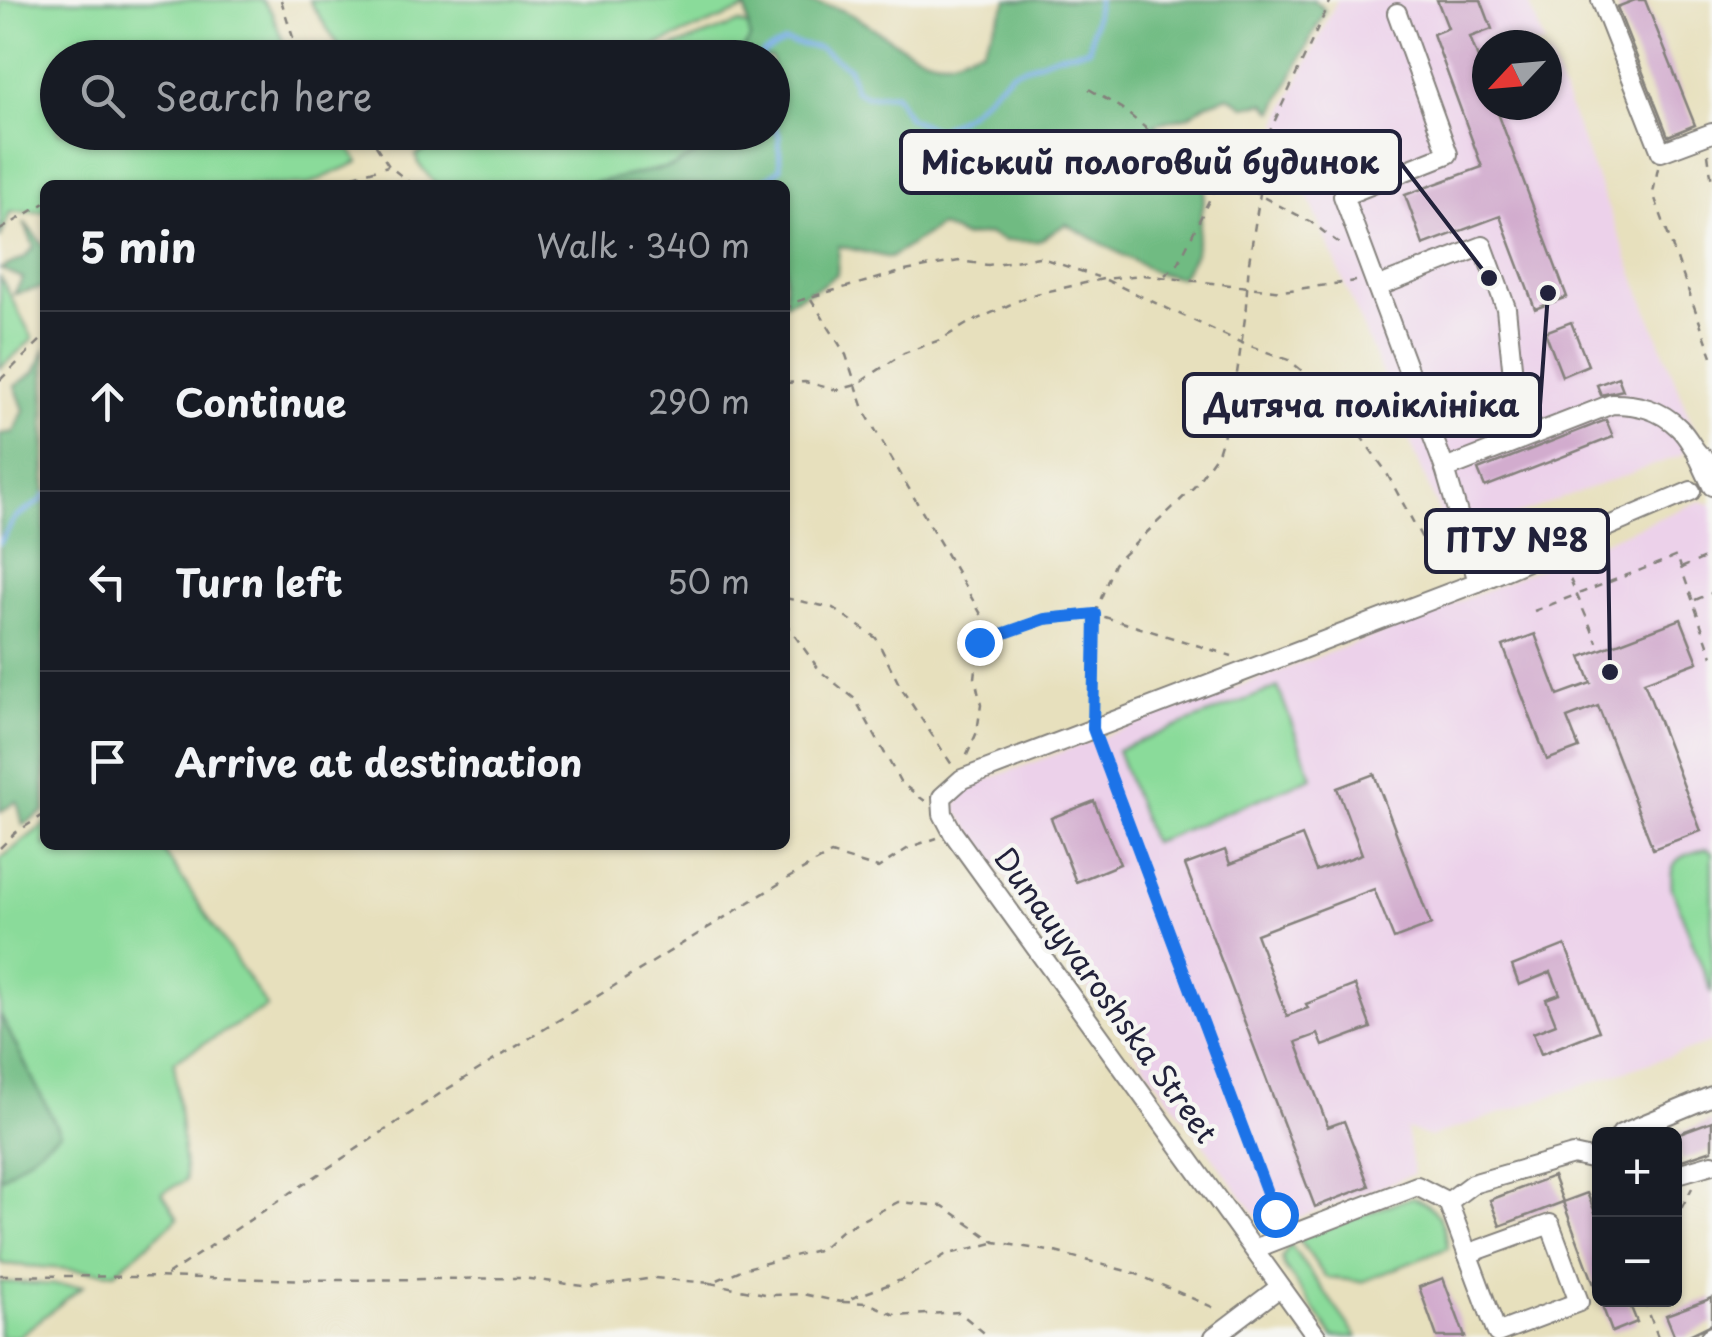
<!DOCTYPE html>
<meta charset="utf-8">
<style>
:root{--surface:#171b24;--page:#242831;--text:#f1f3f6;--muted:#9ea1a6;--line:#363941}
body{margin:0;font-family:"Playpen Sans",sans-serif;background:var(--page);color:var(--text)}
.controls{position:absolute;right:30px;bottom:30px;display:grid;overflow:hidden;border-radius:15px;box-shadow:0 2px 8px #0004}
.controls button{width:90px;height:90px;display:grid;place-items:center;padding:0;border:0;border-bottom:2px solid var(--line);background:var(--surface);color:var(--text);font:50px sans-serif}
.compass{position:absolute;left:1472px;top:30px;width:90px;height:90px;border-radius:50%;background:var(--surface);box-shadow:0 2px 8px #0004;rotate:244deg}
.stop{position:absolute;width:30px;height:30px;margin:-22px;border:8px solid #1a73e8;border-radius:50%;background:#fff}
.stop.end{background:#1a73e8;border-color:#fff;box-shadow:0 2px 10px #0008}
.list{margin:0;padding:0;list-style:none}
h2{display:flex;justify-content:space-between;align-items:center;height:130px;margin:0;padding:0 40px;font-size:42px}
h2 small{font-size:32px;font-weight:400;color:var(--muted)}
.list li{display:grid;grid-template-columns:65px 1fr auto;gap:30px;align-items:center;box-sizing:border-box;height:180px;padding:0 40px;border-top:2px solid var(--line)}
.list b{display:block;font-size:38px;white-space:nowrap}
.list em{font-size:32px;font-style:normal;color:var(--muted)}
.icon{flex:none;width:55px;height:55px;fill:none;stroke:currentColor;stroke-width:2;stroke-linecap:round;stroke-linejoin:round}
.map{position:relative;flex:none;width:1712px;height:1337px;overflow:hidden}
.search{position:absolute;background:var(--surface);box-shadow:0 2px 8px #0004;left:40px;top:40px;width:750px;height:110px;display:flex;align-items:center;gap:25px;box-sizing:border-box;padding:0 35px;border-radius:55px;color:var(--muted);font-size:38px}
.panel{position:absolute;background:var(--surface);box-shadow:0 2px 8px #0004;left:40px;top:180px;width:750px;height:670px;border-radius:15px}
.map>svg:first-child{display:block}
.built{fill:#ecd1ea}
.green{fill:#8adb9a;stroke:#567e6a;stroke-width:2.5}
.forest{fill:#6fbb82;stroke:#486e5e;stroke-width:2.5}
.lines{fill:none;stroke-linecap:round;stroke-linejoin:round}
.stream{stroke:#75ace4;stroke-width:5}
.building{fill:#d2acce}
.minor-casing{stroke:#84817c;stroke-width:22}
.path{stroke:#84817c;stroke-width:2.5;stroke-dasharray:8 8;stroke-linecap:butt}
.minor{stroke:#fff;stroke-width:18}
.route{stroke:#1a73e8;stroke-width:12}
.labels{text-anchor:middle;stroke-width:9;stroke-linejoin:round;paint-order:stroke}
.street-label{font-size:30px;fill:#22223b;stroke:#f6f6f2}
.leader{fill:none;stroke:#22223b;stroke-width:4}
.callout-dot{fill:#22223b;stroke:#f6f6f2;stroke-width:4}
.callout{fill:#f6f6f2;stroke:#22223b;stroke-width:4}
.callout-label{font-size:32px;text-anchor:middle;font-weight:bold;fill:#22223b}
</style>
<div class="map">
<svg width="1712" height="1337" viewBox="0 0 1712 1337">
<rect width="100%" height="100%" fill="#f6f6f2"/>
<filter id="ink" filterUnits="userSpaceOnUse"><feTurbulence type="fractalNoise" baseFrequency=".01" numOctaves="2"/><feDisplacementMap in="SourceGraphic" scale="20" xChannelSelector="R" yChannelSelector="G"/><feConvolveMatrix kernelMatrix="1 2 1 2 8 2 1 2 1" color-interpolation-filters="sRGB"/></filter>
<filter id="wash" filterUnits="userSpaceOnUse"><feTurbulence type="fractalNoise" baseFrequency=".0048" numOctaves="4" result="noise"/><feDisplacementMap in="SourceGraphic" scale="40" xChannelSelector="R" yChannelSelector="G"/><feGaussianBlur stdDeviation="2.25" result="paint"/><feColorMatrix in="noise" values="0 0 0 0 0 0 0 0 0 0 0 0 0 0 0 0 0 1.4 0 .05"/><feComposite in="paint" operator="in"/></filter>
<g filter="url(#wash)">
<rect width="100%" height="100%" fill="#e7e0bd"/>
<g class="built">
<path d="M 1337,0 L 1528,0 L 1545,45 L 1487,45 L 1487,105 L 1547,105 L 1547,50 L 1695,432 L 1682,455 L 1480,528 L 1445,526 L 1278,123 Z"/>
<path d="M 1700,501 L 1712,504 L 1712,1042 L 1430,1137 L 1406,1129 L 1414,1174 L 1267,1230 L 954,808 L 967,787 L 1390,630 Z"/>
</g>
<g class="green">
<path d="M 0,0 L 262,0 L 272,13 L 289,57 L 58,58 L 58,132 L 338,133 L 359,162 L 307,185 L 45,185 L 45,212 L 10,212 L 0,239 Z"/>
<path d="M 309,0 L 740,0 L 746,9 L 627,57 L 346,58 Z"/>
<path d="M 740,23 L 749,27 L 750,39 L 738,57 L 643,58 Z"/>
<path d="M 457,133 L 706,133 L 699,152 L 674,166 L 584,185 L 436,185 L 418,163 L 416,155 Z"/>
<path d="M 0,276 L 33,339 L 0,368 Z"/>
<path d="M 1278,687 L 1312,777 L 1152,843 L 1117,750 Z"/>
<path d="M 45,824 L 45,845 L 160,845 L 267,1007 L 174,1061 L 186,1180 L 162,1193 L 178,1218 L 115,1273 L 3,1264 L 0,1260 L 0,1179 L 59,1133 L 0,1014 L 0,859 Z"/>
<path d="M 1706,849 L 1712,852 L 1712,993 L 1672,889 C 1668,860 1679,855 1706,849 Z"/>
<path d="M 1412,1197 C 1438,1207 1444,1221 1448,1248 L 1362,1282 L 1325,1277 L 1298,1238 Z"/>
<path d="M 1290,1244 L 1357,1337 L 1333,1337 L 1284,1266 L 1282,1258 Z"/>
<path d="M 0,1282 L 83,1286 L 18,1337 L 0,1337 Z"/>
</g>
<g class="forest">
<path d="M 740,0 C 770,0 804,0 833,7 C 868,16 906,61 946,60 C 958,60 970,50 982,49 L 1008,0 L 1313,0 L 1325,10 L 1274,112 L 1265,103 L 1244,106 L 1229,96 L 1206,104 L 1189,116 L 1154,124 L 1189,161 L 1205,190 L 1195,254 L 1181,277 L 1156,273 L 1066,224 L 1039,241 L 1004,241 L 989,234 L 963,237 L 940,226 L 890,258 L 839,246 L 837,274 L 821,286 L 785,303 L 785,185 L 584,185 L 674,166 L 699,152 L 706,133 L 772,132 L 772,58 L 738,57 L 750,39 L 746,9 Z"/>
<path d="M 24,222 L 45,247 L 45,287 L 14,294 L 23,278 L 0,269 L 24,258 L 34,247 Z"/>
<path d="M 45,348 L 45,811 L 23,825 L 17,801 L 0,812 L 0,434 L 14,432 L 24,410 L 15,386 L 36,371 Z"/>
<path d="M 0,1014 L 60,1133 L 0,1179 Z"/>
</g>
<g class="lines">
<g class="stream">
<path d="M 762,58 L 762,54 L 785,42 L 820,48 L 849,68 L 855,90 L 867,96 L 895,94 L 908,118 L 938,130 L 967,114 L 1012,72 L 1060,54 L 1089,49 L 1098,0"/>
<path d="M 757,185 L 780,169 L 779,135 L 772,121"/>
<path d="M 0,543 L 15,518 L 41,501 L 45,495"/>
</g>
</g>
<g id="blocks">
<g class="building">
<path d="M 1437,0 L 1481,0 L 1492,29 L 1470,37 L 1487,82 L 1487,105 L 1495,105 L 1567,297 L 1535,309 L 1500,216 L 1423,245 L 1405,195 L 1482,167 L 1433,34 L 1448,28 Z"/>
<path d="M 1635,0 L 1645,0 L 1695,125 L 1668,136 L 1617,7 Z"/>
<path d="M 1571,322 L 1588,365 L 1562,376 L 1545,332 Z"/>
<path d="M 1618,377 L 1623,390 L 1601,395 L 1597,385 Z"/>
<path d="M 1606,420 L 1613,437 L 1485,487 L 1478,470 Z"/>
<path d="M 1681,619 L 1698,662 L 1644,682 L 1701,831 L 1653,849 L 1598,706 L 1567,718 L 1579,748 L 1547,760 L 1503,646 L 1535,634 L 1558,695 L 1591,683 L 1581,657 Z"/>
<path d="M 1374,774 L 1431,925 L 1394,939 L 1374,889 L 1256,934 L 1287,1016 L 1308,1008 L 1306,1004 L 1355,985 L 1371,1028 L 1323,1046 L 1318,1034 L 1296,1042 L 1328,1127 L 1344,1121 L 1369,1186 L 1315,1207 L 1185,865 L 1225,850 L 1230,864 L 1302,836 L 1316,871 L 1362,854 L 1337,788 Z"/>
<path d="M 1094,801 L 1120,864 L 1076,882 L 1051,818 Z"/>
<path d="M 1565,945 L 1599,1031 L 1541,1054 L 1533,1033 L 1556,1024 L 1546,999 L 1560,994 L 1551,972 L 1519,985 L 1512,966 Z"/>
<path d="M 1712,1121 L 1712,1150 L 1682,1160 L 1674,1135 Z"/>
<path d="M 1553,1176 L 1563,1202 L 1500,1226 L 1490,1200 Z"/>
<path d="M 1587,1193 L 1600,1224 L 1598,1295 L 1563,1202 Z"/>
<path d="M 1443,1278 L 1465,1337 L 1437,1337 L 1419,1287 Z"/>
<path d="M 1712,1298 L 1712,1324 L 1685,1337 L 1675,1337 L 1666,1315 Z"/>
<path d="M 1600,1300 L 1628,1300 L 1637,1322 L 1612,1332 Z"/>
</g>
</g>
</g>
<g filter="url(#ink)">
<use href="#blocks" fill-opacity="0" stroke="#84817c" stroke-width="2.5"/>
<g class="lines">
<g class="minor-casing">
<g id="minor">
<path d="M 1601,0 L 1661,152 L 1712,133"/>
<path d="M 1377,287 L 1483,246 L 1506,308 L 1513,376 L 1531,434"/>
<path d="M 1698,456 L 1712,486"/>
<path d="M 1445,469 L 1612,404 C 1638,404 1660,409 1679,428 C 1694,443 1691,453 1712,463"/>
<path d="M 1478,582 L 1691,491"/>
<path d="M 1621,1134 L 1712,1096"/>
<path d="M 1674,1175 L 1712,1164"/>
<path d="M 1448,1202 L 1472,1184 L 1573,1155 L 1600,1161"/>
<path d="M 1254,1249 L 1417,1186 L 1448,1202 L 1497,1333 L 1579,1302 L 1550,1224 L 1467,1254"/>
<path d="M 1214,1337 L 1280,1287"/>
<path d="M 1317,1337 L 953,833 L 943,814 L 942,797 L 962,779 L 1478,582 L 1445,469 L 1343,196 L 1448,154 L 1397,13"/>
<path d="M 1710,1337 L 1712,1336"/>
</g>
</g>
<g class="path">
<path d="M 281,0 L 296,47 L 311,58"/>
<path d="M 1089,89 L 1121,108 L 1153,134 L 1179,141 L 1230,180 L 1311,222 L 1345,248"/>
<path d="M 367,132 L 389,166 L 413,185"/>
<path d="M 1708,154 L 1712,183"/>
<path d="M 1658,168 L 1653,193 L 1712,356"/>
<path d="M 322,185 L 388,166"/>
<path d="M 0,230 L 45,203"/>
<path d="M 1165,275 L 1178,264 L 1215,188 L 1249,168 L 1269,133"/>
<path d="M 1106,280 L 1242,343 L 1289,360 L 1331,395 L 1385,470 L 1430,553 L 1450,570 L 1455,570"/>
<path d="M 811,299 L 846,355 L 865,412 L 982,616 L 975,678 L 981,705 L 977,732 L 964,762"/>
<path d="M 785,311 L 793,303 L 810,297 L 905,271 L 959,261 L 988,265 L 1039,257 L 1098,277"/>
<path d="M 0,380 L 45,336"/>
<path d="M 785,383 L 805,382 L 837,390 L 856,385 L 904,353 L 940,340 L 967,324 L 1031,295 L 1103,279 L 1143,275 L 1283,291 L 1356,281"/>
<path d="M 1564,565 L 1597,642"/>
<path d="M 1681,568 L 1712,555"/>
<path d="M 785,598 L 833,608 L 876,638 L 901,688 L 952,765"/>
<path d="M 1695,600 L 1712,593"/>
<path d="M 1534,611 L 1677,556 L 1712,656"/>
<path d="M 785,622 L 820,671 L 855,699 L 901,783 L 925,801"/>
<path d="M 981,642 L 1045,619 L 1095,614 L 1232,656"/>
<path d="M 1094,710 L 1095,614 L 1114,564 L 1194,487 L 1218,453 L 1232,408 L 1245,318 L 1249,262 L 1270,131 L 1331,0"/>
<path d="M 1100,747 L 1275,1214"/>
<path d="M 0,848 L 15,833 L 45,814"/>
<path d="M 1595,1175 L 1600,1188"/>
<path d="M 1674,1222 L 1692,1188"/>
<path d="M 0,1275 L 338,1280 L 523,1278 L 591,1287 L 654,1278 L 710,1283 L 746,1268 L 821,1249 L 842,1230 L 898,1202 L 943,1206 L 995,1242 L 1055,1252 L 1134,1273 L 1219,1310"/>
<path d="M 167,1275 L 441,1093 L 790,877 L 831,854 L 878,868 L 910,847 L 937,838"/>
<path d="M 710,1283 L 770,1295 L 802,1294 L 841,1302 L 904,1279 L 945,1255 L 993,1243"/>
<path d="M 1644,1300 L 1658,1337"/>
<path d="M 842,1302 L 868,1303 L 897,1316 L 959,1312 L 989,1337"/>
</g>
<use href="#minor" class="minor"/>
</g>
</g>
<g class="lines" filter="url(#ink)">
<path class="route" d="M 979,642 L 1045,619 L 1095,614 L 1093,729 L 1275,1214"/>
</g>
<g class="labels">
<g class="street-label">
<text transform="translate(1105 996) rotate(54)" y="10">Dunauyvaroshska Street</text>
</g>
</g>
<path class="leader" d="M1489 278L1400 162M1548 293L1540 405M1610 672L1608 541"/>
<g class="callout-dot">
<circle cx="1489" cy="278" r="10"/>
<circle cx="1548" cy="293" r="10"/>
<circle cx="1610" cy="672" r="10"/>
</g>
<g class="callout">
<rect x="901" y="131" width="499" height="62" rx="10"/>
<rect x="1184" y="374" width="356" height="62" rx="10"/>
<rect x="1426" y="510" width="182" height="62" rx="10"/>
</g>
<g class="callout-label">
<text x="1150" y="174">Міський пологовий будинок</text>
<text x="1362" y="417">Дитяча поліклініка</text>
<text x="1517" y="552">ПТУ №8</text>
</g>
</svg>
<div class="controls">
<button>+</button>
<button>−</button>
</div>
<svg class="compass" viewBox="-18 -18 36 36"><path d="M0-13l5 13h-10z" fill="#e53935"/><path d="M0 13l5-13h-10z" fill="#9ea1a6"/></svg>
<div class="stop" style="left:1275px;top:1214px"></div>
<div class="stop end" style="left:979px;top:642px"></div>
<div class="search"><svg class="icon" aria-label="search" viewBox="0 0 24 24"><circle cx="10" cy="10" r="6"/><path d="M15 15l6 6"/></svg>Search here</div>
<section class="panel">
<h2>5 min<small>Walk · 340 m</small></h2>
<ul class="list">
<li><svg class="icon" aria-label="ahead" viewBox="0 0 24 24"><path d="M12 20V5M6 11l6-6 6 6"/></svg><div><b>Continue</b></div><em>290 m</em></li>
<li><svg class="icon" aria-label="left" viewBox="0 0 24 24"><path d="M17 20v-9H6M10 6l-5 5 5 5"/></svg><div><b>Turn left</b></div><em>50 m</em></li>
<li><svg class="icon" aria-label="arrive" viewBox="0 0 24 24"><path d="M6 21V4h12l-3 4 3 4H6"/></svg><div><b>Arrive at destination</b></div></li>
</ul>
</section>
</div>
